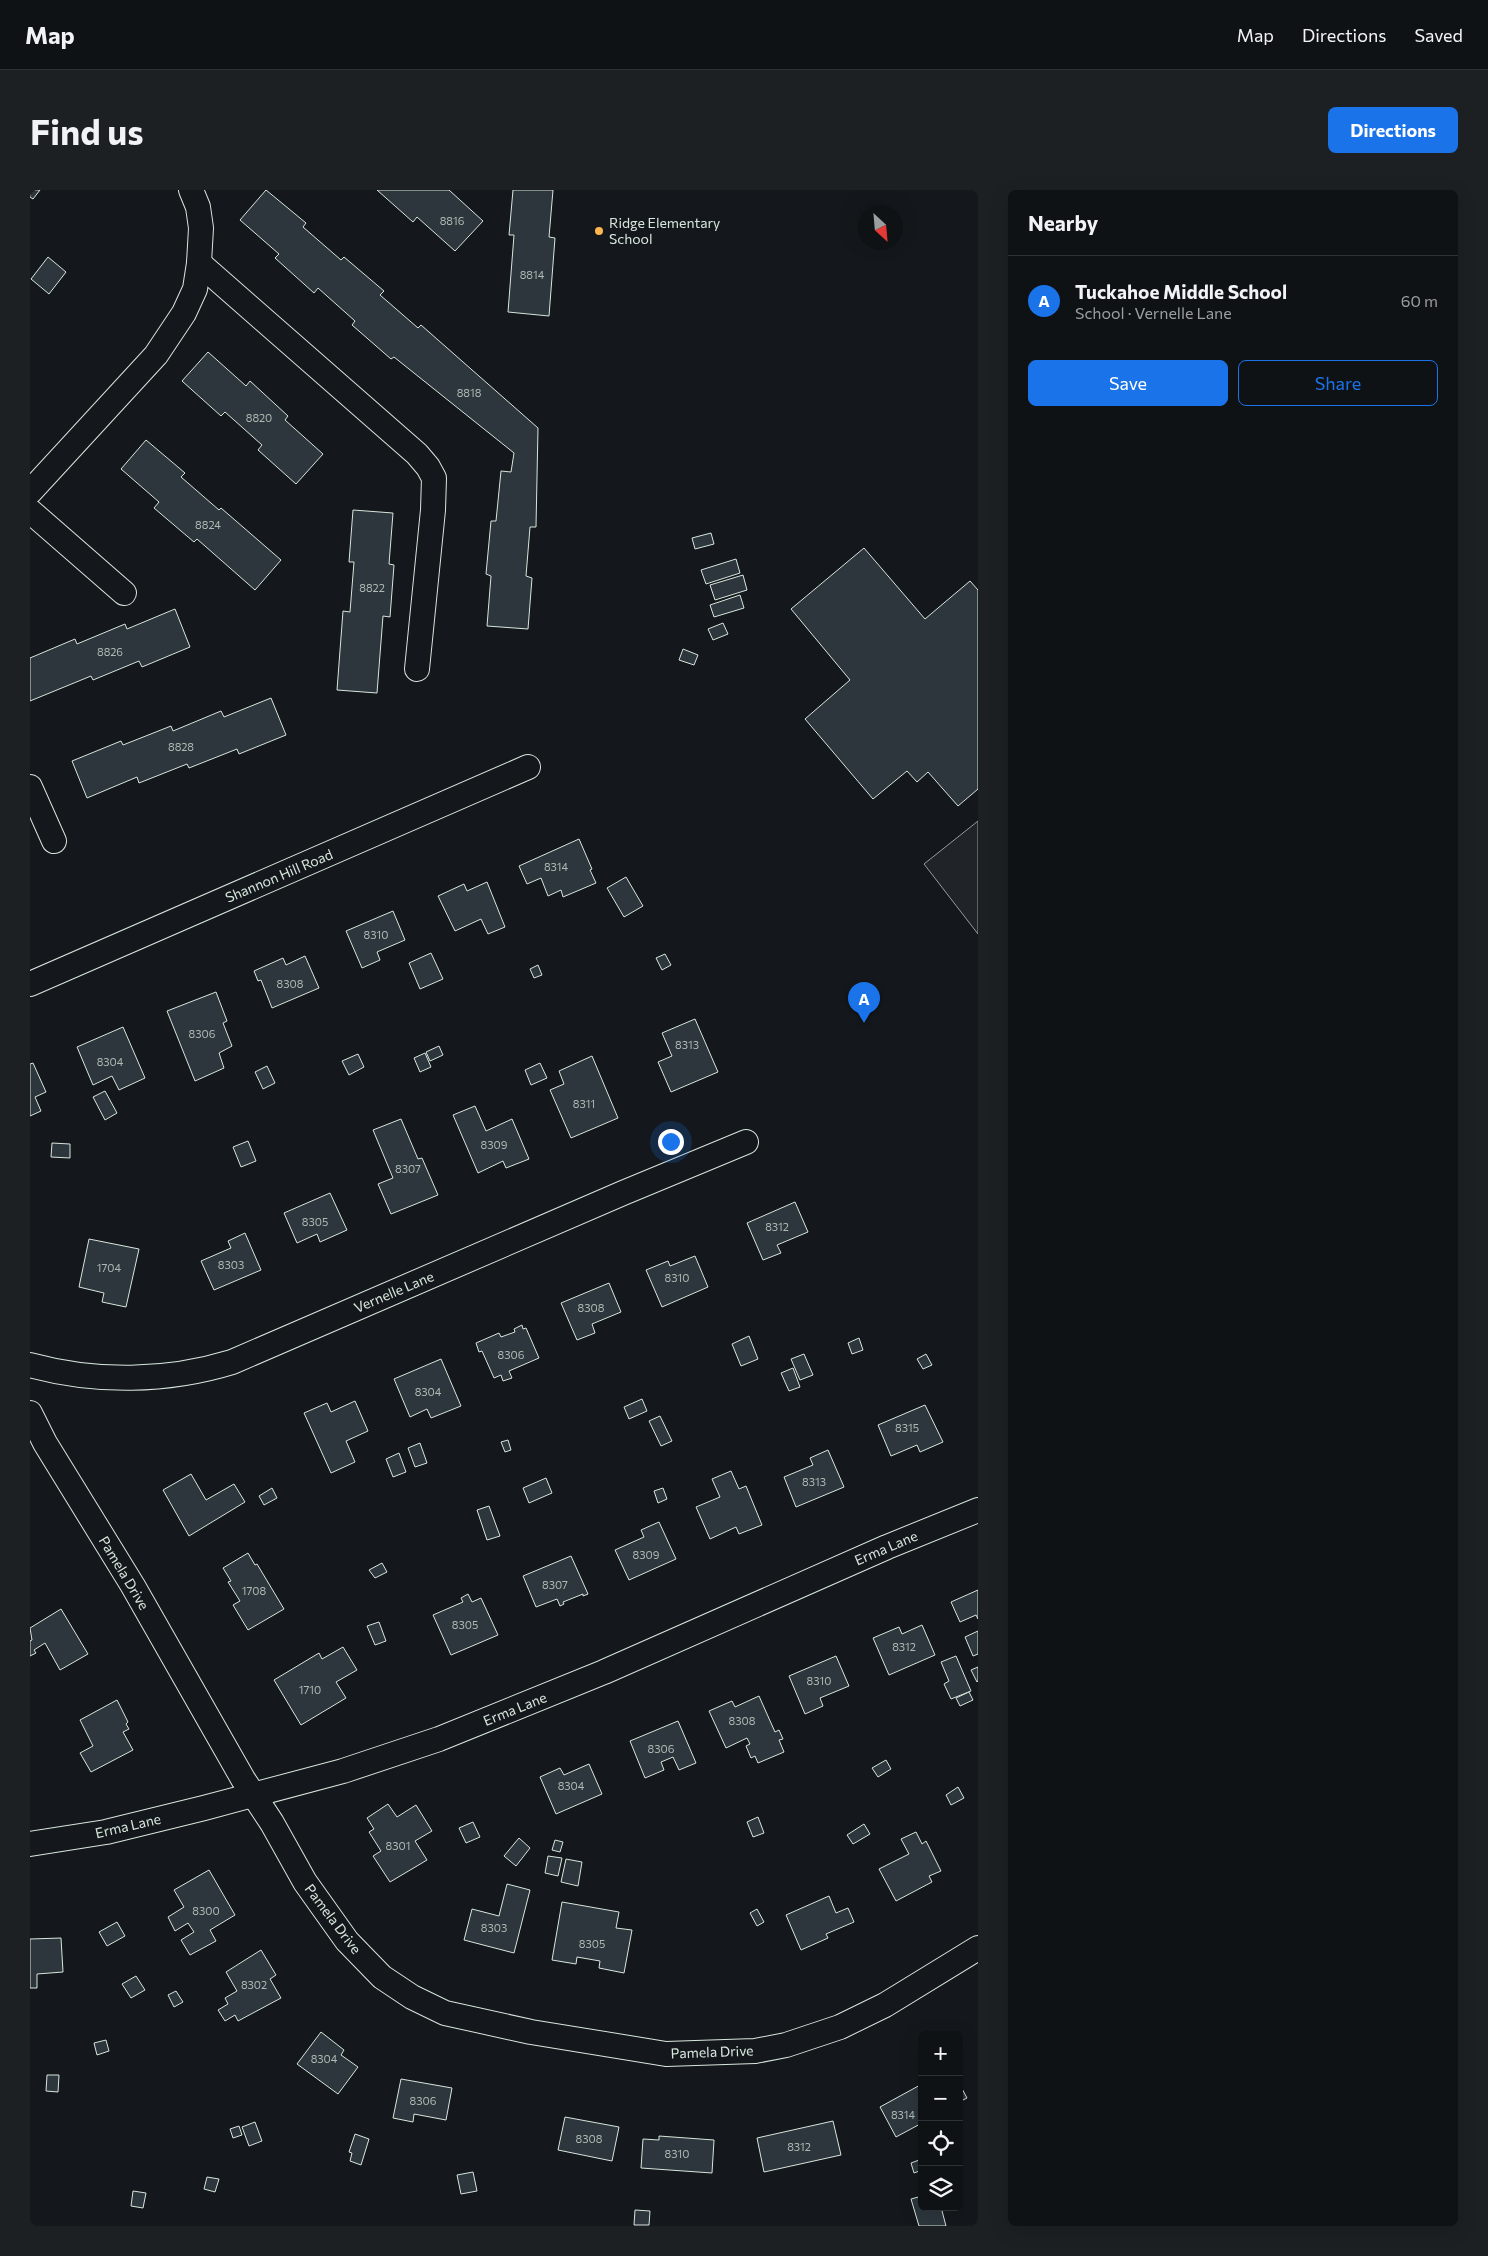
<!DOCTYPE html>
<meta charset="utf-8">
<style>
:root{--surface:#0f1215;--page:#1d2022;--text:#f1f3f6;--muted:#9b9ea0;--line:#2f3234;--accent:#1a73e8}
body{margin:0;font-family:Commissioner,sans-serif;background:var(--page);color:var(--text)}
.controls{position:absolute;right:15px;bottom:15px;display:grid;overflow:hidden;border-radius:8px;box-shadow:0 5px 20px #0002}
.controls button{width:45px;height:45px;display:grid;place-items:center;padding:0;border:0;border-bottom:1px solid var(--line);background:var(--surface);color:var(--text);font:25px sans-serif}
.compass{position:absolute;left:828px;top:15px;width:45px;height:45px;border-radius:50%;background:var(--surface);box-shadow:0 5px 20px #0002;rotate:154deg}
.you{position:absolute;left:640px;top:951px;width:18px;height:18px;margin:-12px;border:4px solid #fff;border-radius:50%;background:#1a73e8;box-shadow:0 0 0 8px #1a73e833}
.badge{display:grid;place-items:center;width:32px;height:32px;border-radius:50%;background:var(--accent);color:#fff;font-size:16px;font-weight:700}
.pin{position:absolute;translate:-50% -41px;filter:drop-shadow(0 1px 2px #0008)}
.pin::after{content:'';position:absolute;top:26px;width:18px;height:15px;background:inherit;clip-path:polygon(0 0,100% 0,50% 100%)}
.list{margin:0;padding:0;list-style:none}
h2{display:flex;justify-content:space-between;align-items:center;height:65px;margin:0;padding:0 20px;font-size:21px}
h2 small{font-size:16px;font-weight:400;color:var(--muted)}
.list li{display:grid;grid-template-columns:32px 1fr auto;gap:15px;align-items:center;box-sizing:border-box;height:90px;padding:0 20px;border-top:1px solid var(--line)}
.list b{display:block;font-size:19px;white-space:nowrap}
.list p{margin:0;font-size:16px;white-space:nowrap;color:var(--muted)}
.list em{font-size:16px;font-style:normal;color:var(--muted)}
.actions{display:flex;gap:10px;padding:15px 20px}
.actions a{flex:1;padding:11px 0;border:1px solid var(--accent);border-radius:8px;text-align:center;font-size:18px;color:var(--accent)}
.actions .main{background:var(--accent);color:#fff}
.icon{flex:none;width:28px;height:28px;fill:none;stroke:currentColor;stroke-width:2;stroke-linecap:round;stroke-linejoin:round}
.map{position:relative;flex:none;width:948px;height:2036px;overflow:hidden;border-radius:8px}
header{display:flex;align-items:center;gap:30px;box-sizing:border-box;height:70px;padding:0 25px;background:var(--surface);border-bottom:1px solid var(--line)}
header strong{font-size:24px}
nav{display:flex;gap:28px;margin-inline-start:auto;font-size:18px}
.intro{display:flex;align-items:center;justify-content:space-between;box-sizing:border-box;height:120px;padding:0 30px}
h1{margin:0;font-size:35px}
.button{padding:12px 22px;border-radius:8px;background:var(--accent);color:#fff;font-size:18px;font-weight:700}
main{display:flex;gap:30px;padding:0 30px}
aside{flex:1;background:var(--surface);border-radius:8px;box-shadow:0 5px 20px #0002}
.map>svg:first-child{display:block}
.green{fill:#202428;stroke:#939e99}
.building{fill:#2c363c;stroke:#d8e6dc}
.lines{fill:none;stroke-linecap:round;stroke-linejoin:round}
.street-casing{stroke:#d8e6dc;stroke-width:26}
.street{stroke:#14181c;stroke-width:24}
.poi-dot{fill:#ffb74d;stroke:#14181c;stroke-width:2}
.labels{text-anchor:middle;stroke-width:4;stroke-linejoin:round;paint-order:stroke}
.number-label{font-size:11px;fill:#adbab4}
.poi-label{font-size:14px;fill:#d8e6dc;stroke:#14181c;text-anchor:start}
.street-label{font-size:14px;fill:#d8e6dc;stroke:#14181c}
</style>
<header>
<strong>Map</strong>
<nav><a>Map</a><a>Directions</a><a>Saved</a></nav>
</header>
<div class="intro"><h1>Find us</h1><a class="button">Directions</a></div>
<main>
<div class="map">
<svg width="948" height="2036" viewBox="0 0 948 2036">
<rect width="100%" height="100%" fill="#14181c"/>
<path class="green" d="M 948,631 L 948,744 L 894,674 Z"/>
<g class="building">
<path d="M 0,0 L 10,0 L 3,9 L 0,7 Z"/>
<path d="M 236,0 L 276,33 L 273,37 L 311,70 L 314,67 L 354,101 L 350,105 L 388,138 L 391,135 L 508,238 L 506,337 L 500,337 L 496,386 L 502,388 L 498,439 L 457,436 L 461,386 L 456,384 L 461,331 L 466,331 L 471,281 L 481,282 L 484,263 L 364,167 L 361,169 L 322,135 L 325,131 L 288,98 L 284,103 L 245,68 L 249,64 L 210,30 Z"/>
<path d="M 347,0 L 419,0 L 453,31 L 425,61 L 387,27 L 383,32 Z"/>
<path d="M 483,0 L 523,0 L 519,47 L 525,48 L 519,126 L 478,122 L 484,45 L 479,45 Z"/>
<path d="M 18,67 L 36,82 L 19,104 L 1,89 Z"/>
<path d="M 178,162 L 216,196 L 220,191 L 258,226 L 255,230 L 293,264 L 266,294 L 228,260 L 232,255 L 195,222 L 191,226 L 152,191 Z"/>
<path d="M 116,250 L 155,283 L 151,287 L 189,320 L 191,318 L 251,370 L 225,400 L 167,349 L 164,352 L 124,318 L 129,312 L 91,279 Z"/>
<path d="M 323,320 L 363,323 L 359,374 L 364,375 L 360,427 L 353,426 L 347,503 L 307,500 L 313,421 L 320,422 L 324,372 L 319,372 Z"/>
<path d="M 681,343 L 684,354 L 665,359 L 662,348 Z"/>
<path d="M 834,358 L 895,429 L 940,391 L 948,400 L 948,599 L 928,616 L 898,582 L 887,592 L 877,581 L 843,609 L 775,529 L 820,490 L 761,419 Z"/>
<path d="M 706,369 L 710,383 L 676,394 L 671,380 Z"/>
<path d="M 713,385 L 717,400 L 685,410 L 680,395 Z"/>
<path d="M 710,405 L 714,418 L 684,427 L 680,415 Z"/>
<path d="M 145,419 L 160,457 L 112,477 L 109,471 L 63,490 L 61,486 L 0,511 L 0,468 L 45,449 L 47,454 L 95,434 L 97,439 Z"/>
<path d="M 693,433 L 698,444 L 683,450 L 678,439 Z"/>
<path d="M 653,459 L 668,465 L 664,475 L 649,470 Z"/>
<path d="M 241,508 L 256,545 L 209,564 L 207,559 L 159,578 L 157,574 L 109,593 L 107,587 L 57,608 L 42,571 L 91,551 L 93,555 L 141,536 L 143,541 L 191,521 L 194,527 Z"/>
<path d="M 549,649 L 562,679 L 560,680 L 566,693 L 533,707 L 531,700 L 518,706 L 511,688 L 497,694 L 489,676 Z"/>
<path d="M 596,687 L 613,716 L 594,727 L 577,698 Z"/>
<path d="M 457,692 L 475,737 L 458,744 L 451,729 L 425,741 L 408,706 L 434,694 L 437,701 Z"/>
<path d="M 363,721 L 375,750 L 347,762 L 350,770 L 332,778 L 316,741 Z"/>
<path d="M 401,763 L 413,789 L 390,799 L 379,773 Z"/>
<path d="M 635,764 L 641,775 L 632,780 L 626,768 Z"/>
<path d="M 275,766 L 289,798 L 242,818 L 231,790 L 228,791 L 224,781 L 253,768 L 256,775 Z"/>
<path d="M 508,775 L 512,785 L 504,788 L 500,779 Z"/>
<path d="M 186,802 L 197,831 L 193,833 L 202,856 L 189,863 L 194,878 L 165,891 L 137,821 Z"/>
<path d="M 665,829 L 688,882 L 641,902 L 628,872 L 642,866 L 632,843 Z"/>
<path d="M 93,837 L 115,888 L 89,900 L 82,886 L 63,895 L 47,857 Z"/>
<path d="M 409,856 L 413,865 L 400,871 L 396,862 Z"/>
<path d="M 395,863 L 401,877 L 390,882 L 384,868 Z"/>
<path d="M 328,864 L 334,877 L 319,885 L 312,871 Z"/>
<path d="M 562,866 L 588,928 L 541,948 L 520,900 L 534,894 L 529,881 Z"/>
<path d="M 3,873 L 16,902 L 5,907 L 11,921 L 0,926 L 0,874 Z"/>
<path d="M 510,873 L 517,888 L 501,895 L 495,880 Z"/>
<path d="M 237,876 L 245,893 L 233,899 L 225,882 Z"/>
<path d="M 75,901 L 87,923 L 75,930 L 63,907 Z"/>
<path d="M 445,916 L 456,941 L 482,929 L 499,969 L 476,978 L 473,971 L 448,983 L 423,925 Z"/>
<path d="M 371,929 L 388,969 L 392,968 L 408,1005 L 361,1024 L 348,994 L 363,988 L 343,940 Z"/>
<path d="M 218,951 L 226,971 L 211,977 L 203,957 Z"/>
<path d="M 22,953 L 40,954 L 40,968 L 21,967 Z"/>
<path d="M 300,1003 L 317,1040 L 290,1052 L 287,1044 L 267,1053 L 254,1023 Z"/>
<path d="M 765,1012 L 778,1042 L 747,1055 L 751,1063 L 733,1070 L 717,1033 Z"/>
<path d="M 215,1043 L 231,1080 L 184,1100 L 171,1071 L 201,1058 L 198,1051 Z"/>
<path d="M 59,1049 L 109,1059 L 96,1117 L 72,1112 L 74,1103 L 49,1097 Z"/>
<path d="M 665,1066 L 678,1097 L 632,1117 L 616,1080 L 638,1071 L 640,1076 Z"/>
<path d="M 579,1093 L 591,1122 L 562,1134 L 565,1143 L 547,1150 L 531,1113 Z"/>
<path d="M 492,1135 L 493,1139 L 496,1138 L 509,1168 L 479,1181 L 482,1188 L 473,1191 L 471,1185 L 464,1188 L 452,1161 L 449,1162 L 446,1153 L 469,1143 L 471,1147 L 485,1142 L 484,1139 Z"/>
<path d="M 719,1146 L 728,1169 L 711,1176 L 702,1154 Z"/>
<path d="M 829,1148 L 833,1160 L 822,1164 L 818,1153 Z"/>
<path d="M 774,1164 L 783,1185 L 770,1190 L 761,1169 Z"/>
<path d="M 896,1164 L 902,1175 L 893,1179 L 887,1169 Z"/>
<path d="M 411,1169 L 431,1216 L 401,1228 L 397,1219 L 380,1227 L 364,1189 Z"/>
<path d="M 763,1178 L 770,1197 L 759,1201 L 751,1183 Z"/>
<path d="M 612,1209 L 617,1221 L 599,1229 L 594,1217 Z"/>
<path d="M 325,1211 L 338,1241 L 316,1251 L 325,1272 L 301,1283 L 274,1223 L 297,1213 L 301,1222 Z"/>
<path d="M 895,1215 L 913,1252 L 890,1262 L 887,1255 L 861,1266 L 848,1235 Z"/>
<path d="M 630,1226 L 642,1251 L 631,1256 L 619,1231 Z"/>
<path d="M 478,1250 L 481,1260 L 475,1262 L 471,1252 Z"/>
<path d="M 390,1253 L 397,1273 L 385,1277 L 378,1258 Z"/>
<path d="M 798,1260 L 814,1297 L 766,1317 L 754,1287 L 783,1275 L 780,1268 Z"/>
<path d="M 369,1263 L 376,1282 L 363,1287 L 356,1269 Z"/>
<path d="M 701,1281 L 709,1299 L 716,1296 L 732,1335 L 709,1344 L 706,1337 L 680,1349 L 666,1317 L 690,1307 L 682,1289 Z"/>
<path d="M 161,1284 L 176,1310 L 204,1294 L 215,1312 L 159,1346 L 133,1300 Z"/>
<path d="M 516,1288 L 522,1303 L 499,1313 L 493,1298 Z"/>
<path d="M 242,1298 L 247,1308 L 234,1315 L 229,1306 Z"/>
<path d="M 633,1298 L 637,1309 L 628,1313 L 624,1301 Z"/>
<path d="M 459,1316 L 470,1346 L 457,1350 L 447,1320 Z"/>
<path d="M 629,1332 L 646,1369 L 599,1390 L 585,1360 L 614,1347 L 611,1340 Z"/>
<path d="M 218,1363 L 225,1375 L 227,1374 L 254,1419 L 218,1440 L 203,1415 L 210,1411 L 198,1392 L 201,1391 L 193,1378 Z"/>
<path d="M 541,1366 L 558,1404 L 553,1406 L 553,1404 L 533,1412 L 534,1414 L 530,1416 L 527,1409 L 506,1417 L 493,1386 Z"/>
<path d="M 352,1373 L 357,1382 L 345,1388 L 339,1380 Z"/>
<path d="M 948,1400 L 948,1429 L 946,1425 L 930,1432 L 921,1412 Z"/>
<path d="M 438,1404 L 442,1412 L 451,1408 L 468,1445 L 421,1465 L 403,1425 L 433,1412 L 431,1408 Z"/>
<path d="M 31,1419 L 58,1464 L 30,1480 L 15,1453 L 4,1460 L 6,1463 L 0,1466 L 0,1451 L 2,1450 L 0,1438 Z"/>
<path d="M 349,1432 L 356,1451 L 345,1455 L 337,1436 Z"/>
<path d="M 892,1435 L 905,1465 L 859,1485 L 843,1448 L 869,1437 L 872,1444 Z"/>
<path d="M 948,1441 L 948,1464 L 943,1466 L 935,1447 Z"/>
<path d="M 313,1457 L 327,1480 L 306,1492 L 316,1508 L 271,1535 L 244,1490 L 289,1463 L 292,1469 Z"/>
<path d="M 806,1466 L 819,1496 L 790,1508 L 793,1516 L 775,1524 L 759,1486 Z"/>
<path d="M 926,1466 L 941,1501 L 921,1509 L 914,1494 L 919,1491 L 911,1472 Z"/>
<path d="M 948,1477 L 948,1491 L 947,1492 L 941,1480 Z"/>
<path d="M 939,1502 L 943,1510 L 930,1516 L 926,1508 Z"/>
<path d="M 729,1506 L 745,1542 L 749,1540 L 753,1549 L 749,1550 L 754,1562 L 728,1573 L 725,1566 L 721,1568 L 716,1556 L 720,1554 L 717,1548 L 696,1558 L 679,1521 L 702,1511 L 705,1517 Z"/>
<path d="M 87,1510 L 98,1532 L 96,1534 L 99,1539 L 93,1542 L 103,1560 L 61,1582 L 50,1563 L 63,1556 L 50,1530 Z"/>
<path d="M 648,1531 L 666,1573 L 649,1580 L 643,1567 L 631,1572 L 634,1580 L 615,1588 L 600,1551 Z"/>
<path d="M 856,1570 L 861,1579 L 848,1587 L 842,1578 Z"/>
<path d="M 559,1574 L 572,1604 L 526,1624 L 510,1587 L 530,1578 L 534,1585 Z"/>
<path d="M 928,1597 L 934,1608 L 921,1615 L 916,1605 Z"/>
<path d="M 358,1614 L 367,1627 L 386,1615 L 402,1641 L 385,1651 L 397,1670 L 360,1692 L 343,1666 L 351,1661 L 339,1642 L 344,1639 L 337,1628 Z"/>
<path d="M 728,1627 L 734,1643 L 723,1647 L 717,1632 Z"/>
<path d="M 443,1632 L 450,1647 L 436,1653 L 429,1638 Z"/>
<path d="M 834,1634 L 840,1644 L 823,1654 L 817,1645 Z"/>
<path d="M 886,1642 L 892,1654 L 896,1651 L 911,1681 L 899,1686 L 902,1692 L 866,1711 L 849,1679 L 879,1664 L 871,1649 Z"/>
<path d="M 489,1648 L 500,1658 L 486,1676 L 474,1666 Z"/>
<path d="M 525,1650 L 533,1652 L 530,1662 L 522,1660 Z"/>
<path d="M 518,1666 L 532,1668 L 528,1686 L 515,1683 Z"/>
<path d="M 536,1669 L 552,1672 L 548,1696 L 531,1692 Z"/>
<path d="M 179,1680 L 205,1725 L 180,1740 L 186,1751 L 160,1765 L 151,1750 L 164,1742 L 158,1733 L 145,1741 L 138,1727 L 154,1717 L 144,1700 Z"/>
<path d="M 477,1694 L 500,1700 L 484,1763 L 434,1750 L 442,1719 L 469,1726 Z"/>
<path d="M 799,1706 L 806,1723 L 818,1718 L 824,1732 L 796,1744 L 798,1748 L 771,1760 L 756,1725 Z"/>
<path d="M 532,1712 L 589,1722 L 586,1738 L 602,1740 L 594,1783 L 569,1778 L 570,1771 L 547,1767 L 546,1774 L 522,1770 Z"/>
<path d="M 727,1719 L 734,1732 L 727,1736 L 720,1723 Z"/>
<path d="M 87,1732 L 95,1746 L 77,1756 L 69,1742 Z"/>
<path d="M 31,1748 L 33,1782 L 7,1784 L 7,1798 L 0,1798 L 0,1749 Z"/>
<path d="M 231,1760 L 246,1785 L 240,1789 L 251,1808 L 208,1831 L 205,1825 L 195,1831 L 188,1820 L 198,1814 L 195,1808 L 207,1801 L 196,1782 Z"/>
<path d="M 106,1786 L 115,1800 L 101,1808 L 92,1794 Z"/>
<path d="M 146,1801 L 153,1812 L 144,1817 L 138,1805 Z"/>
<path d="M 291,1842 L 314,1860 L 311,1865 L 328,1877 L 308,1904 L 267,1874 Z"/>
<path d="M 76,1850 L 79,1861 L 67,1865 L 64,1853 Z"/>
<path d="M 17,1885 L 29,1885 L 28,1902 L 16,1901 Z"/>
<path d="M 371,1889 L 422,1898 L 416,1930 L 384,1924 L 383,1932 L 363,1928 Z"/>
<path d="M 929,1893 L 937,1908 L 929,1912 Z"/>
<path d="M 892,1894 L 892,1933 L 866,1947 L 850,1917 Z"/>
<path d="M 535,1927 L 589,1937 L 582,1971 L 528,1960 Z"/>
<path d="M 803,1931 L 811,1965 L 734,1982 L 727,1948 Z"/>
<path d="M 225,1932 L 232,1951 L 219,1956 L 212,1937 Z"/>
<path d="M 209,1936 L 212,1945 L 203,1948 L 200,1939 Z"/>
<path d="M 325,1944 L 339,1949 L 331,1975 L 320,1971 L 322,1963 L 319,1962 Z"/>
<path d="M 629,1946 L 684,1950 L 682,1983 L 611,1978 L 613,1949 L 629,1950 Z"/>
<path d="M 892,1969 L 892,1980 L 884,1983 L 881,1973 Z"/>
<path d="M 443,1982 L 447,2001 L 431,2004 L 427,1985 Z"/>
<path d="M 177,1987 L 189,1989 L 185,2002 L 174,1999 Z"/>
<path d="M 103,2001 L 116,2003 L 113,2018 L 101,2016 Z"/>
<path d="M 892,2006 L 892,2017 L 911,2017 L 916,2036 L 889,2036 L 881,2009 Z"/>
<path d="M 605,2020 L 620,2021 L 619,2035 L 604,2035 Z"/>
</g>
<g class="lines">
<g class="street-casing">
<g id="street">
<path d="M 169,73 L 387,264 L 398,277 L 404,288 L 403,320 L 387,479"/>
<path d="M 0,302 L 126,165 L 154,123 L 165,99 L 169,73 L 171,38 L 168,17 L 161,0"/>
<path d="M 0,321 L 94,403"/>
<path d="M 0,597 L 24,651"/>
<path d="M 0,794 L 498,577"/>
<path d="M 0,1175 C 66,1193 137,1192 202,1172 L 593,1003 L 716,952"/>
<path d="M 0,1223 L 15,1253 L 103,1396 L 213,1589 L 242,1633 L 275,1692 L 317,1751 L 352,1787 L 382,1807 L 415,1823 L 501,1842 L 636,1864 L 725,1861 L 756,1855 L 810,1837 L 855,1815 L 948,1758"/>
<path d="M 0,1654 L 76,1642 L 174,1618 L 313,1581 L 409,1549 L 574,1482 L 857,1357 L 948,1320"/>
</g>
</g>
<use href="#street" class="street"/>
</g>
<circle class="poi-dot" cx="569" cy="41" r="5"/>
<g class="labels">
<g class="number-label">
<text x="422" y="35">8816</text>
<text x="502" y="89">8814</text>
<text x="439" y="207">8818</text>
<text x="229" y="232">8820</text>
<text x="178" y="339">8824</text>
<text x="342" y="402">8822</text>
<text x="80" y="466">8826</text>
<text x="151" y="561">8828</text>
<text x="526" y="681">8314</text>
<text x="346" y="749">8310</text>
<text x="260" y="798">8308</text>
<text x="172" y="848">8306</text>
<text x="657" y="859">8313</text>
<text x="80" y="876">8304</text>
<text x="554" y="918">8311</text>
<text x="464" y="959">8309</text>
<text x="378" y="983">8307</text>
<text x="285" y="1036">8305</text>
<text x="747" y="1041">8312</text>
<text x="201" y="1079">8303</text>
<text x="79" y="1082">1704</text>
<text x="647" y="1092">8310</text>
<text x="561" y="1122">8308</text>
<text x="481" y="1169">8306</text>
<text x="398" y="1206">8304</text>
<text x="877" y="1242">8315</text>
<text x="784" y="1296">8313</text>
<text x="616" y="1369">8309</text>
<text x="525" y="1399">8307</text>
<text x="224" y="1405">1708</text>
<text x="435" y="1439">8305</text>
<text x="874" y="1461">8312</text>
<text x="789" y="1495">8310</text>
<text x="280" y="1504">1710</text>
<text x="712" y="1535">8308</text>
<text x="631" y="1563">8306</text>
<text x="541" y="1600">8304</text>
<text x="368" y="1660">8301</text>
<text x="176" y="1725">8300</text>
<text x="464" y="1742">8303</text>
<text x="562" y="1758">8305</text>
<text x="224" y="1799">8302</text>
<text x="294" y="1873">8304</text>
<text x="393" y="1915">8306</text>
<text x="873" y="1929">8314</text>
<text x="559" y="1953">8308</text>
<text x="769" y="1961">8312</text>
<text x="647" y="1968">8310</text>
</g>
<g class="poi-label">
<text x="579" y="38">Ridge Elementary<tspan x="579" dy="16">School</tspan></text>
</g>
<g class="street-label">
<text transform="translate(249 686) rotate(-23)" y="5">Shannon Hill Road</text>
<text transform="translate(364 1102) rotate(-23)" y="5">Vernelle Lane</text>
<text transform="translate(856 1358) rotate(-23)" y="5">Erma Lane</text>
<text transform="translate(94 1383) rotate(59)" y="5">Pamela Drive</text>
<text transform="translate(485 1519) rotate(-22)" y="5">Erma Lane</text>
<text transform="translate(98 1636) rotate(-13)" y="5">Erma Lane</text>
<text transform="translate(303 1729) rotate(53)" y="5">Pamela Drive</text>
<text transform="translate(682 1862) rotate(-2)" y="5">Pamela Drive</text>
</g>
</g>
</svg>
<div class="controls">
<button>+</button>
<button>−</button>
<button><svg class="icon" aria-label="locate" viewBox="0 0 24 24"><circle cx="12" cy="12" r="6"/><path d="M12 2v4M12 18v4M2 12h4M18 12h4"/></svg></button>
<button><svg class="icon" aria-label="layers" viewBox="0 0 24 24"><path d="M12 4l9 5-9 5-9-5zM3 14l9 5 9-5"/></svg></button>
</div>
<svg class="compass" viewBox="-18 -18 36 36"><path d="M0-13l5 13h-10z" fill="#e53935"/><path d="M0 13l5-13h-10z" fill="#9b9ea0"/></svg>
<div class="you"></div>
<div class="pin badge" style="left:834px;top:833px">A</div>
</div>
<aside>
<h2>Nearby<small></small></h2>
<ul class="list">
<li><span class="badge">A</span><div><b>Tuckahoe Middle School</b><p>School · Vernelle Lane</p></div><em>60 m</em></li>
</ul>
<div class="actions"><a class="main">Save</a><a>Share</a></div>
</aside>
</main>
